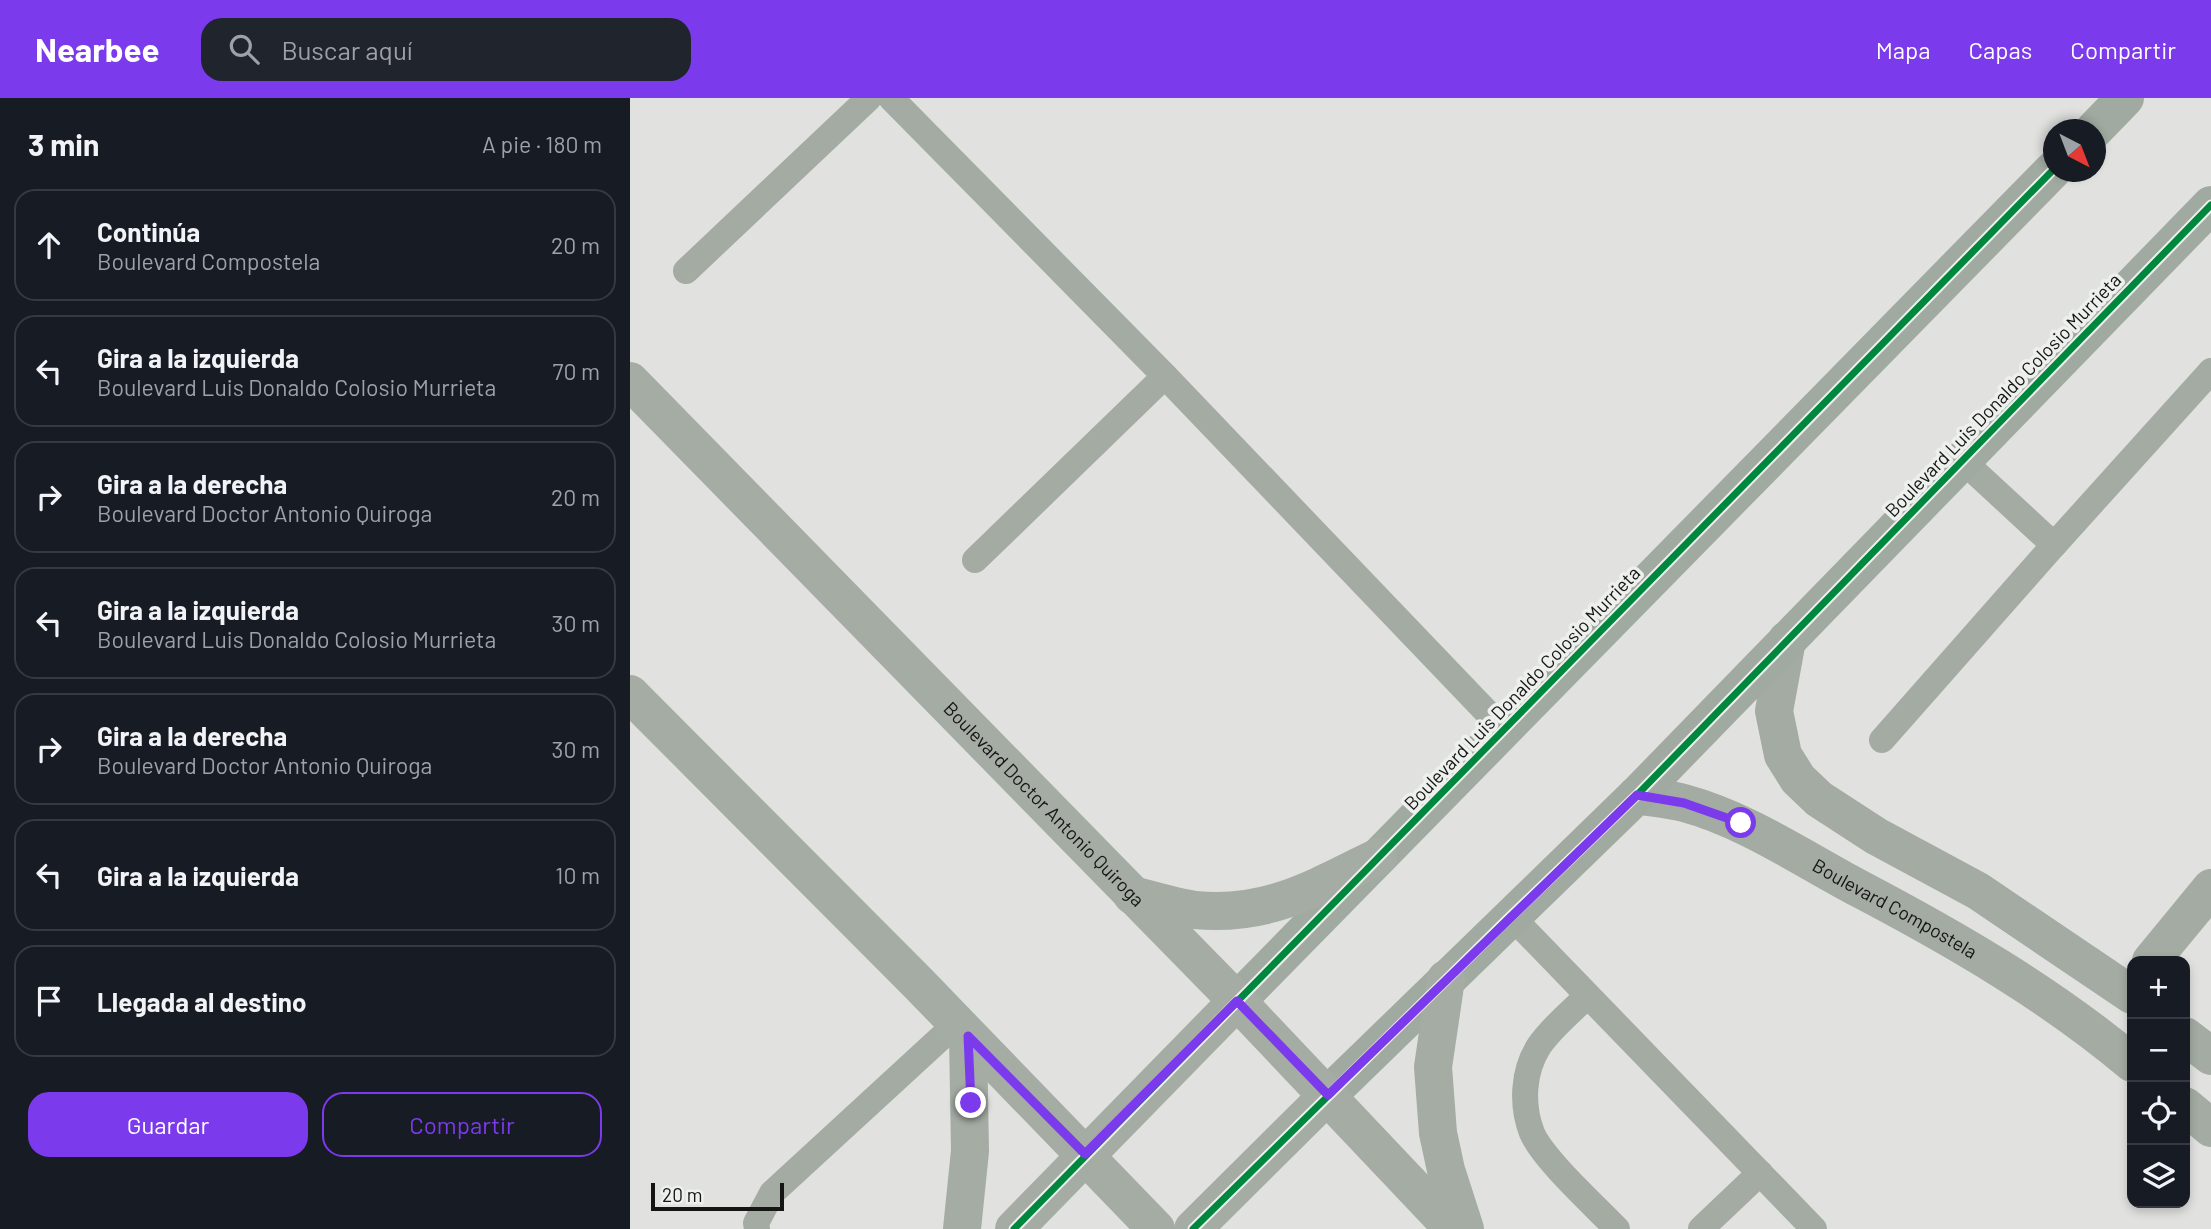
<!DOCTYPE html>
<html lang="es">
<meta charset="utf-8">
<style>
:root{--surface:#171b24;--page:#20242c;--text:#f1f3f6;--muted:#9ea1a6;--line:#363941;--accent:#7c3aed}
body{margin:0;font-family:Barlow,sans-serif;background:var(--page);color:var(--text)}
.controls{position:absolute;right:21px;bottom:21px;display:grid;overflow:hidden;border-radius:14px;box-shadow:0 4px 10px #0003}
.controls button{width:63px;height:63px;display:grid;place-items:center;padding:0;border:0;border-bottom:2px solid var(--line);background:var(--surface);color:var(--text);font:35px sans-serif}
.compass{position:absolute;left:1413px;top:21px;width:63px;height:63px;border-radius:50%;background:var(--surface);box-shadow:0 4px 10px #0003;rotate:138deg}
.scale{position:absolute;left:21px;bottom:18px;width:133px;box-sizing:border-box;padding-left:7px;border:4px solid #141514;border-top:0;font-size:19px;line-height:24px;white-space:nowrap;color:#141514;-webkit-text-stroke:5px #edf0ed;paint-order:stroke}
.stop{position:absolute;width:21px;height:21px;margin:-16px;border:5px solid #7c3aed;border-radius:50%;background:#fff}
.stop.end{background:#7c3aed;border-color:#fff;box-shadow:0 2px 7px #0008}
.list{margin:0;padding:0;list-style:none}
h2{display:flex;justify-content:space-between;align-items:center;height:91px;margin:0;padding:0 28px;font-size:30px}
h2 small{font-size:23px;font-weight:400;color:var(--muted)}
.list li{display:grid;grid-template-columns:46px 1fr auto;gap:21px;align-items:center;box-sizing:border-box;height:112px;margin:0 14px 14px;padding:0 14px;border:2px solid var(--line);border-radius:21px}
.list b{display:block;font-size:26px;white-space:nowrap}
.list p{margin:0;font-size:23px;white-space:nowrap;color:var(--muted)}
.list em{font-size:23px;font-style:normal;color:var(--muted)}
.actions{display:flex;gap:14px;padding:21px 28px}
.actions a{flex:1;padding:16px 0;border:2px solid var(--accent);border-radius:21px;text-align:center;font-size:24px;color:var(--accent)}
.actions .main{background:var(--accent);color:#fff}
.icon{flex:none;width:38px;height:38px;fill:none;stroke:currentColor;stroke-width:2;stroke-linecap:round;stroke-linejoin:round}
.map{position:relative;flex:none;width:1581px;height:1131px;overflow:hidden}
header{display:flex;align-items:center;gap:42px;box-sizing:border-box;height:98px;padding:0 35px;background:var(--accent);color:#fff}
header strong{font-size:33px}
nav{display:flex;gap:38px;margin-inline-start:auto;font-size:24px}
.search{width:490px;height:63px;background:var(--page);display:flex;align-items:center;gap:18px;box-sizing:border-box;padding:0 24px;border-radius:21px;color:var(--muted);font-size:26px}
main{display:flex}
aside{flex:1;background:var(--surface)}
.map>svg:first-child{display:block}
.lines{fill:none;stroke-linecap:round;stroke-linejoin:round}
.service{stroke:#a3aba2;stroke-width:26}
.minor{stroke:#a3aba2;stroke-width:38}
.secondary{stroke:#a1aaa1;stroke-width:38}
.primary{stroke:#a5aca4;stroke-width:38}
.cycleway-casing{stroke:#edf0ed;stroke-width:11}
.cycleway{stroke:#00873e;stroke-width:7}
.route{stroke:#7c3aed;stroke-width:9}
.labels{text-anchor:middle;stroke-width:7;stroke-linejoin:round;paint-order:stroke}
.street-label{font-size:19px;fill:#141514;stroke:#edf0ed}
</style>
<header>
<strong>Nearbee</strong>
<div class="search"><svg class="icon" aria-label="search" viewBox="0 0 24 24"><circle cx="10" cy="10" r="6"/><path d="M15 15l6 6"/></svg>Buscar aquí</div>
<nav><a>Mapa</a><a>Capas</a><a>Compartir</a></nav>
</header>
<main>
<aside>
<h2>3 min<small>A pie · 180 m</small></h2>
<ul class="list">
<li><svg class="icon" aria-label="ahead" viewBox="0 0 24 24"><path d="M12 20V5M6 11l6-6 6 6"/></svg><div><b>Continúa</b><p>Boulevard Compostela</p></div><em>20 m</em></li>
<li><svg class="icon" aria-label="left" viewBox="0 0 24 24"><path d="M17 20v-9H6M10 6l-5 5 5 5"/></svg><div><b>Gira a la izquierda</b><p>Boulevard Luis Donaldo Colosio Murrieta</p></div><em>70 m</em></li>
<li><svg class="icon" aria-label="right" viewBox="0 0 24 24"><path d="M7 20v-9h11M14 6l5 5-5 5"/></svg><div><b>Gira a la derecha</b><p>Boulevard Doctor Antonio Quiroga</p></div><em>20 m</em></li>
<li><svg class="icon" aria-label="left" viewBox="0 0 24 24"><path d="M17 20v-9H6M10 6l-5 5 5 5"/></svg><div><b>Gira a la izquierda</b><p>Boulevard Luis Donaldo Colosio Murrieta</p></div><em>30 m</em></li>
<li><svg class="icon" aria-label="right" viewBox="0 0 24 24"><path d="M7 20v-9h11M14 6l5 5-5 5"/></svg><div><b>Gira a la derecha</b><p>Boulevard Doctor Antonio Quiroga</p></div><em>30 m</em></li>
<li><svg class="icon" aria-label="left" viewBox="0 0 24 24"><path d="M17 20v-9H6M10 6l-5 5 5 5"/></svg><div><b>Gira a la izquierda</b></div><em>10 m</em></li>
<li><svg class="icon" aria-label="arrive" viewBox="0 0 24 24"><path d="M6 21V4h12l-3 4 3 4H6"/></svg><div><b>Llegada al destino</b></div></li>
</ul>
<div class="actions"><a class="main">Guardar</a><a>Compartir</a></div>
</aside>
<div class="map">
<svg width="1581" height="1131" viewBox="0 0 1581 1131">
<rect width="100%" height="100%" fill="#e1e2e0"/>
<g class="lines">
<g class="service">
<path d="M 261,0 L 535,278 L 873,631"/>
<path d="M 56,173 L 239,0"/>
<path d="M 1424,447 L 1581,273"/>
<path d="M 345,462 L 535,278"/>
<path d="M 1252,642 L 1424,447 L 1332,362"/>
<path d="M 881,818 L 1184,1131"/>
<path d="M 957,898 C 942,913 921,930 909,948 C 893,973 891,1007 902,1035 C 913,1061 965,1108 987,1131"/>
<path d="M 127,1131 L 126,1125 L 142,1095 L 327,925"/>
<path d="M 1071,1131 L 1130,1075"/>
</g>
<g class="minor">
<path d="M 1157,542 L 1144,613 L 1153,657 L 1168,681 L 1189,701 L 1246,738 L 1348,793 L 1502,897"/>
<path id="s1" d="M 1007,697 C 1023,700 1039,701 1054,705 C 1117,722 1173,761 1230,791 C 1325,841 1420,896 1502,965"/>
<path d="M 1521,863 L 1581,790"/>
<path d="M 1555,938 L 1581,958"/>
<path d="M 1555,1008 L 1581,1030"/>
</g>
<g class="secondary">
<path d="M 1464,32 L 1495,0"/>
<path d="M 607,903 L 1423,72"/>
<path d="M 698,997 L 1007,697 L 1581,107"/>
</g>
<g class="primary">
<path id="s2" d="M 0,283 L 607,903 L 823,1131"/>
<path d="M 0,596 L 288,885 L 526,1131"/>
<path d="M 502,797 C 523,802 544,809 565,812 C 638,819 685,790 748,759"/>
<path d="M 816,881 L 803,969 L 808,1035 L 816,1072 L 835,1131"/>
<path d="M 332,1131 L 340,1053 L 338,938"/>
<path d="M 384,1131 L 607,903"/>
<path d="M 563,1131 L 698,997"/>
</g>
<g class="cycleway-casing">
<g id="cycleway">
<path d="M 384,1131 L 1423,72"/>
<path d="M 563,1131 L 881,818 L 1007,697 L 1581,107"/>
</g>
</g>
<use href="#cycleway" class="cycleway"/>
</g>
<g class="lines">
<path class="route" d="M 341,1005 L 338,938 L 455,1056 L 607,903 L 698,997 L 1007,697 L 1054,705 L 1111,725"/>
</g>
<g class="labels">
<g class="street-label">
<text transform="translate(1373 297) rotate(-46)" y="7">Boulevard Luis Donaldo Colosio Murrieta</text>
<text transform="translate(892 590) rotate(-46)" y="7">Boulevard Luis Donaldo Colosio Murrieta</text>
<text dy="7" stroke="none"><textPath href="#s2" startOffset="592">Boulevard Doctor Antonio Quiroga</textPath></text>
<text dy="7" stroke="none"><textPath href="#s1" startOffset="284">Boulevard Compostela</textPath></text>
</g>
</g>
</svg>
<div class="controls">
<button>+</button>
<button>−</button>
<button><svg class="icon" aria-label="locate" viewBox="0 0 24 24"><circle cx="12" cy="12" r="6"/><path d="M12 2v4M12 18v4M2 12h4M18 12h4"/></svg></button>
<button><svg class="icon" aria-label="layers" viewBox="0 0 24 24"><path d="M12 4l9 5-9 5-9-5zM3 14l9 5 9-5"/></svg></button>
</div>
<svg class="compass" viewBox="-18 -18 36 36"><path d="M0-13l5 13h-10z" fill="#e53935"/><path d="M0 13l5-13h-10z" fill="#9ea1a6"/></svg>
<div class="scale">20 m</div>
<div class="stop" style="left:1111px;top:725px"></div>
<div class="stop end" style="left:341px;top:1005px"></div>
</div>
</main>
